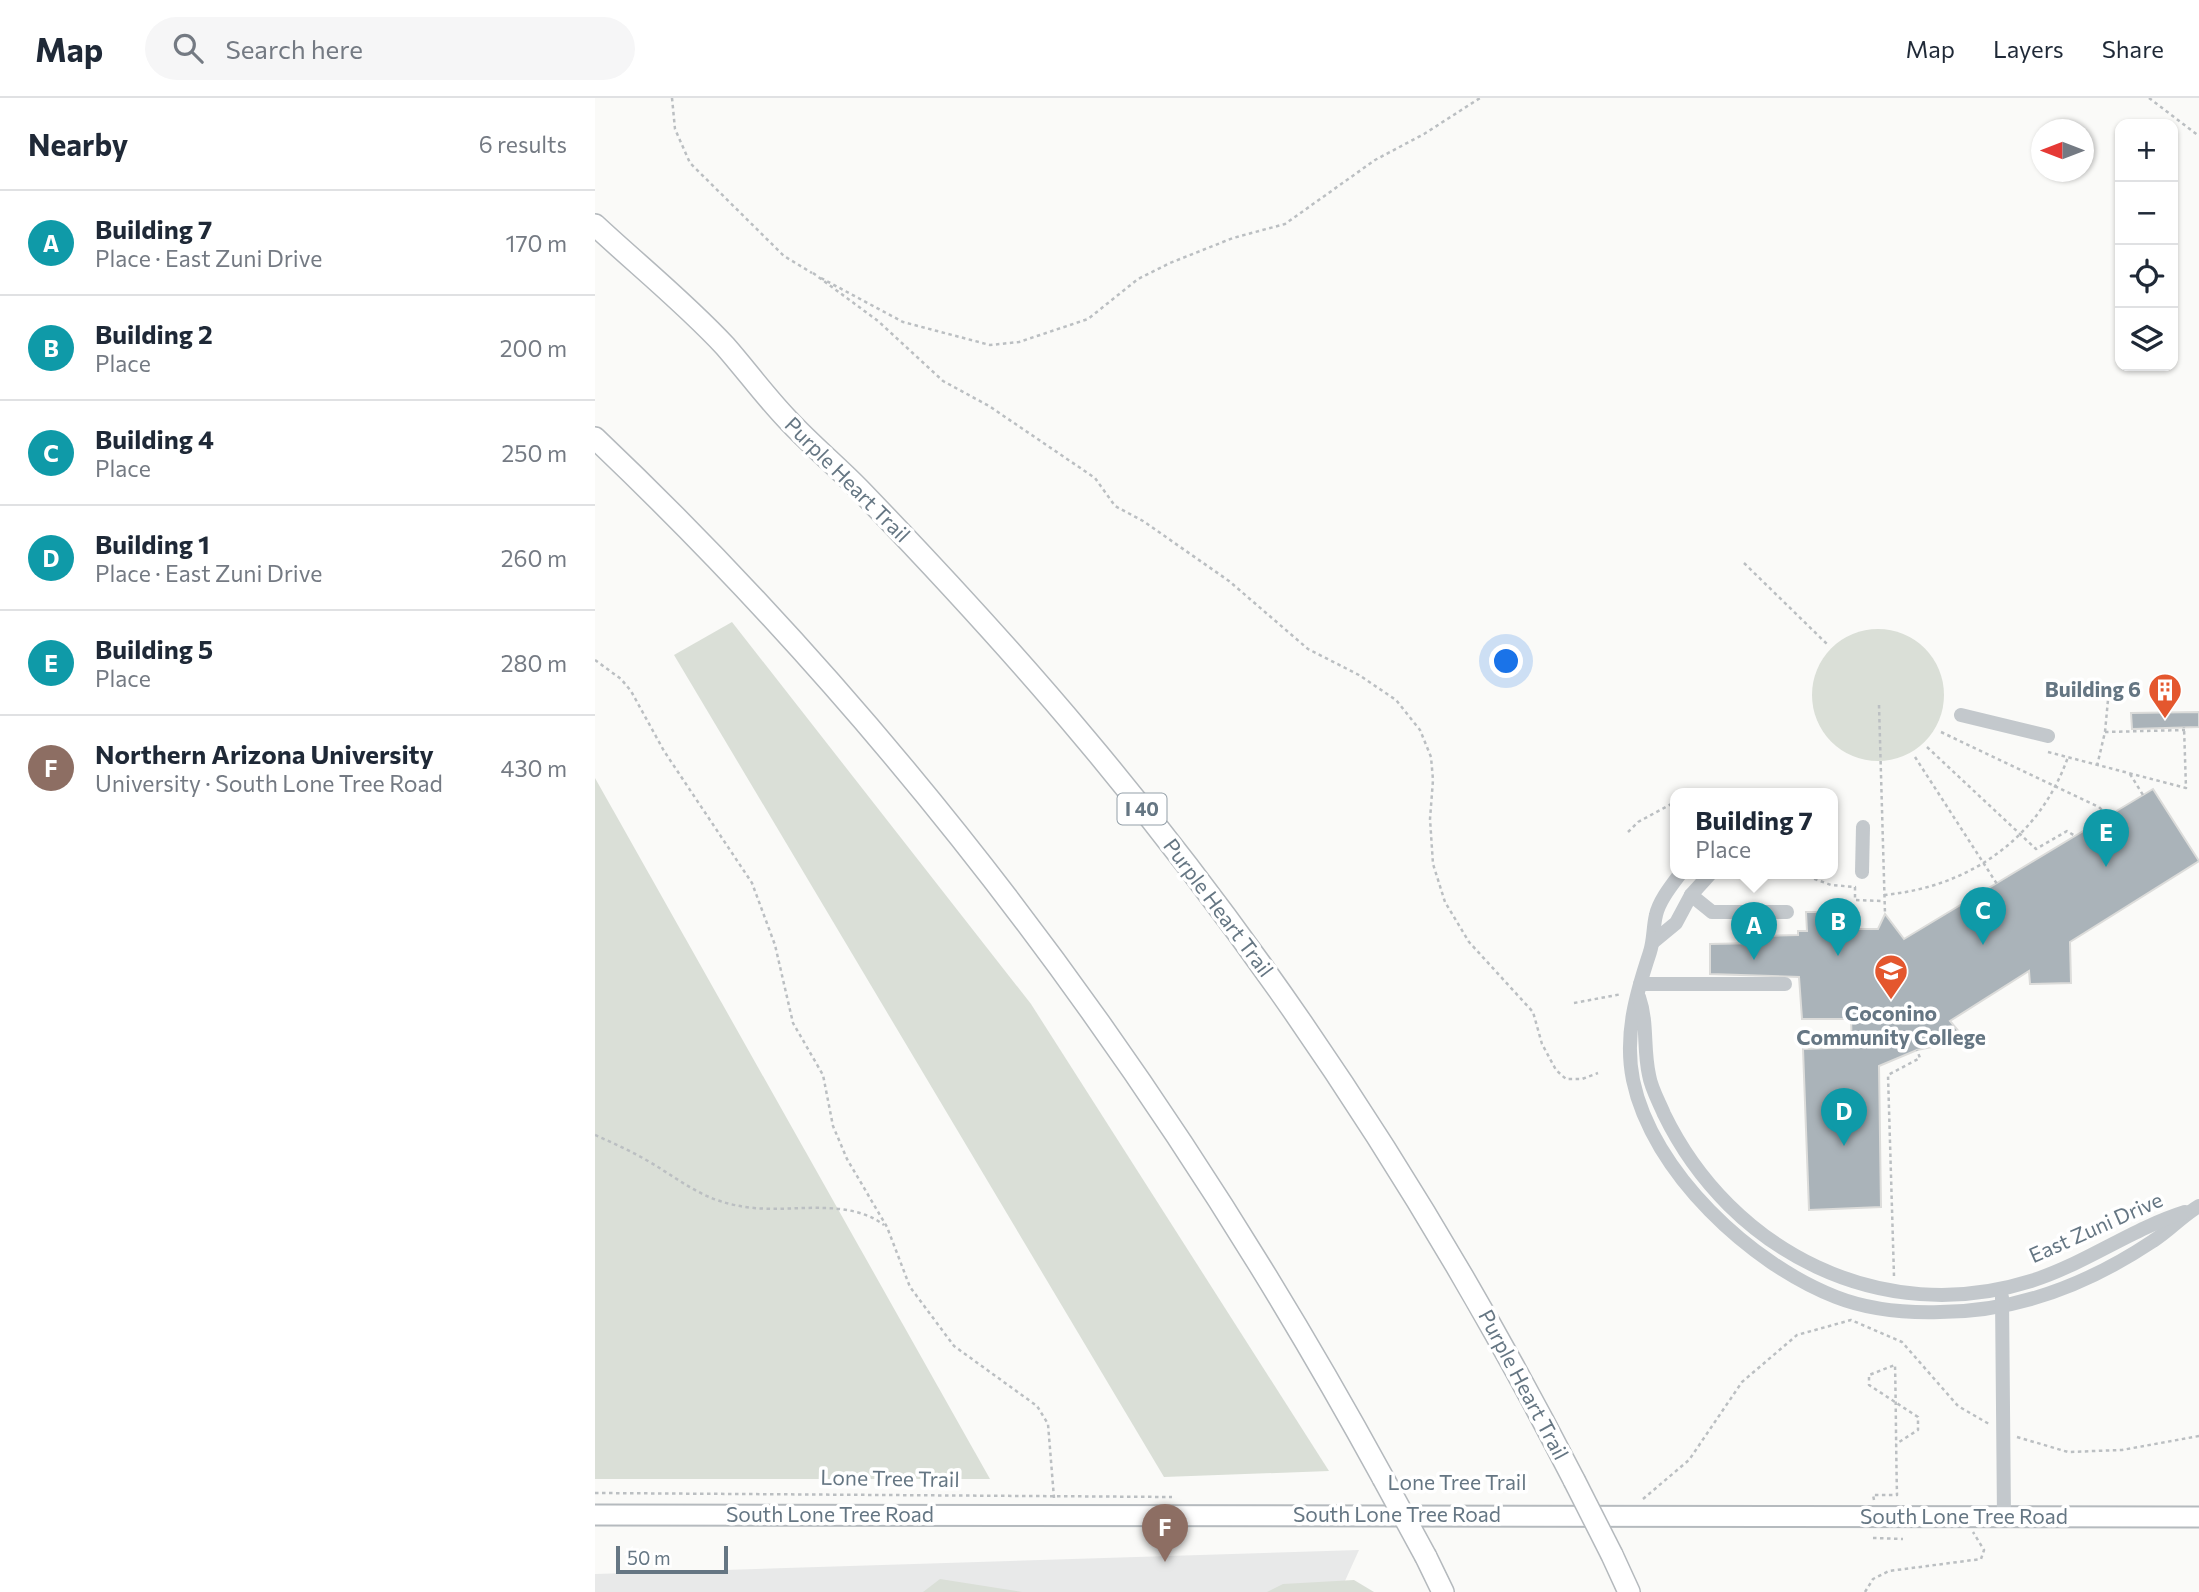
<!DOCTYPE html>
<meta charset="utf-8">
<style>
:root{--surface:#fff;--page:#f6f6f7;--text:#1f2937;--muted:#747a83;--line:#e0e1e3;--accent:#d93025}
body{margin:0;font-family:Commissioner,sans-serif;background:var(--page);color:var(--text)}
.controls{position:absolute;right:21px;top:21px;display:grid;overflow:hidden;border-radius:14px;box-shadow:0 2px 5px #0004}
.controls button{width:63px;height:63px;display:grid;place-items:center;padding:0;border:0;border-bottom:2px solid var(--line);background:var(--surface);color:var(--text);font:35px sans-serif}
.compass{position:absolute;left:1436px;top:21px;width:63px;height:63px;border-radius:50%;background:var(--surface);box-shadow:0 2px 5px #0004;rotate:270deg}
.scale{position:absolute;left:21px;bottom:18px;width:112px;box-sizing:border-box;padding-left:7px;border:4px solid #657683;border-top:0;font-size:19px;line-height:24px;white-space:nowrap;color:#657683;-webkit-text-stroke:5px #fff;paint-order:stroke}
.you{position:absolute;left:912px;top:564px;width:24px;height:24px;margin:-18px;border:5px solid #fff;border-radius:50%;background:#1a73e8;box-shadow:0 0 0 10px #1a73e833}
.badge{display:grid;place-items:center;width:46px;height:46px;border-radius:50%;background:var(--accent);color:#fff;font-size:23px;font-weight:700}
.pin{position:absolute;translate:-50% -58px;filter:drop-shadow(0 2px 4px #0008)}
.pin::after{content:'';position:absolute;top:37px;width:24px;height:21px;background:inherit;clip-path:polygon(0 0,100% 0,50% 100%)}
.popup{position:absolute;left:1075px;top:690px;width:168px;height:91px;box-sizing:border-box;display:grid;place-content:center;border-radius:14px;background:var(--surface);filter:drop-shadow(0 2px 5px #0005);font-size:23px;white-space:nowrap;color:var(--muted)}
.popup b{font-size:26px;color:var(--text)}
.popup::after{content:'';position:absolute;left:50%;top:100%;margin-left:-14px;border:14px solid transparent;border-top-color:var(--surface)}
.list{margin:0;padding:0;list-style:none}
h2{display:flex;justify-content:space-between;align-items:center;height:91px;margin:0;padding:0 28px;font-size:30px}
h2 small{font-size:23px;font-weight:400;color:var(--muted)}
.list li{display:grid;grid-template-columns:46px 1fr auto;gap:21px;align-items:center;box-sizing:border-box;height:105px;padding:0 28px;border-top:2px solid var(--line)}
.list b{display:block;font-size:26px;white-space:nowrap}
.list p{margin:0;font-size:23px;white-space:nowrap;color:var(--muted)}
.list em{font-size:23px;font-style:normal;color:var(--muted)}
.icon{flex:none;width:38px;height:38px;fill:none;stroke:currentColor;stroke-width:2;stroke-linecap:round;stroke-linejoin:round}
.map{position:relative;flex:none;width:1604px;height:1494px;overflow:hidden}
header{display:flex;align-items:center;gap:42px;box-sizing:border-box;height:98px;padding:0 35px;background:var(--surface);border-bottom:2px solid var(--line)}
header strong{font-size:33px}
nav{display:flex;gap:38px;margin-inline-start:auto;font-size:24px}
.search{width:490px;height:63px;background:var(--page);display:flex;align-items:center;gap:18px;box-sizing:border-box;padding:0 24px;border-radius:38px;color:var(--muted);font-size:26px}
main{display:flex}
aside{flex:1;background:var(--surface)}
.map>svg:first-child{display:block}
.built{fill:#e8e9e9}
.green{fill:#dadfd7}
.building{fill:#aab3b9;stroke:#dcdcda;stroke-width:2}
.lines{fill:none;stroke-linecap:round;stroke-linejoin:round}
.major-casing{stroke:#b5babe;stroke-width:23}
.highway-casing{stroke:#b4b9bd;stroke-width:24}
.path{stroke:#bbbfc2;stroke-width:2.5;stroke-dasharray:3.5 3.5;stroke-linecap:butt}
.minor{stroke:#c3c8cc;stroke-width:14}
.major{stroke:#fff;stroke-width:19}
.highway{stroke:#fff;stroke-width:21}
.highway-bridge-casing{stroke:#b4b9bd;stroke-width:24;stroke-linecap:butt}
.highway-bridge{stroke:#fff;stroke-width:21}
.labels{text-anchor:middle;stroke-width:7;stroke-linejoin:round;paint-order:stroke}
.shield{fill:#fff;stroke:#939fa8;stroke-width:2}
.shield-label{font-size:19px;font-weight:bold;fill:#657683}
.street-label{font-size:21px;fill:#657683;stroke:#fff}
.poi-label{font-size:21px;font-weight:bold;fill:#657683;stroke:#fff;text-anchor:end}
</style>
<header>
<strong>Map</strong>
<div class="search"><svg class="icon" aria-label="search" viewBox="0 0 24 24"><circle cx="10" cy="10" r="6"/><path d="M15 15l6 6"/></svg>Search here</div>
<nav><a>Map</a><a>Layers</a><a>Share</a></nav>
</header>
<main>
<aside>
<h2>Nearby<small>6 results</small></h2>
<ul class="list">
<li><span class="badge" style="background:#0f9aa8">A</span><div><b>Building 7</b><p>Place · East Zuni Drive</p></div><em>170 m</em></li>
<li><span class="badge" style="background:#0f9aa8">B</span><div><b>Building 2</b><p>Place</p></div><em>200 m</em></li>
<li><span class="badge" style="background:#0f9aa8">C</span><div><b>Building 4</b><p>Place</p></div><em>250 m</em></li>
<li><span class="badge" style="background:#0f9aa8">D</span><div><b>Building 1</b><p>Place · East Zuni Drive</p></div><em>260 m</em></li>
<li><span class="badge" style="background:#0f9aa8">E</span><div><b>Building 5</b><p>Place</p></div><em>280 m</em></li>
<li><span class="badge" style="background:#8d6e63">F</span><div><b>Northern Arizona University</b><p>University · South Lone Tree Road</p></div><em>430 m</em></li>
</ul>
</aside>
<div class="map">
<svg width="1604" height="1494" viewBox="0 0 1604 1494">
<rect width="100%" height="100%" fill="#fafaf8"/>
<path class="built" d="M 764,1452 L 745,1494 L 0,1494 L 0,1476 Z"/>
<g class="green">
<path d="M 137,524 L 436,906 L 734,1373 L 569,1379 L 79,557 Z"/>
<circle cx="1283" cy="597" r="66"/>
<path d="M 0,680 L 395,1381 L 0,1381 Z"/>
<path d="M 345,1481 L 427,1494 L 328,1494 Z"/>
<path d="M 759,1482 L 779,1494 L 672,1494 L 688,1486 Z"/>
</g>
<g class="building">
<path d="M 1604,614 L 1604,629 L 1537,631 L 1536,615 Z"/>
<path d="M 1558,691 L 1604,763 L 1475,844 L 1476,885 L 1435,886 L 1434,873 L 1355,923 L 1371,942 L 1322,952 L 1284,968 L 1286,1109 L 1214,1112 L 1208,951 L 1257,949 L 1256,921 L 1207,921 L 1204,879 L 1115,876 L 1115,846 L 1162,845 L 1162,838 L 1203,837 L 1203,833 L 1212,833 L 1211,814 L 1229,814 L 1230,831 L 1283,831 L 1290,816 L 1309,841 Z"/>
</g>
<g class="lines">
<g class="major-casing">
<path id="major" d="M 0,1417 L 1604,1419"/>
</g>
<g class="highway-casing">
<g id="highway">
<path d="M 0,127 C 43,167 90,205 130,248 C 151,272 170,298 192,321 C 216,347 243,369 267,394 C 343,473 418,554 489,639 C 681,867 843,1117 979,1382"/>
<path d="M 0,340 C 320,644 577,994 788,1380"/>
<path d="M 1017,1457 L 1034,1494"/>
<path d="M 831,1459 L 848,1494"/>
</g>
</g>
<g class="path">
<path d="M 77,0 L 80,31 L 95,65 L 189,158 L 217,175"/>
<path d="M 1554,0 L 1604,38"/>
<path d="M 218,175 L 283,223 L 348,283 L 394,308 L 500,380 L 520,408 L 548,423 L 634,483 L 713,551 L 764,577 L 801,602 L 825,632 L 836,659 L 838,682 L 835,721 L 838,766 L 850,804 L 874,844 L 938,914 L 947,946 L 961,972 L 971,981 L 987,981 L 1003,975"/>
<path d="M 226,180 L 308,224 L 395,247 L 424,244 L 493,221 L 543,181 L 575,165 L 638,140 L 690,126 L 780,62 L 829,36 L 885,0"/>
<path d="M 1149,465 L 1234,548"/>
<path d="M 0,562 L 26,581 L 36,593 L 69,653 L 157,785 L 180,847 L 198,925 L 228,977 L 238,1028 L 252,1061 L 292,1129 L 315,1189 L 359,1248 L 442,1308 L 453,1326 L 459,1400"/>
<path d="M 1284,607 L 1290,816"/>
<path d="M 1346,634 L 1504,709 L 1513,718"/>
<path d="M 1510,634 L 1590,632"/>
<path d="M 1332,649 L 1441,751 L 1472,733 L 1480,738"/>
<path d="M 1453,654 L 1591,690 L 1589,629"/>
<path d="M 1320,659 L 1402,786"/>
<path d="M 1502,668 L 1510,634 L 1514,591"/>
<path d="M 1535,676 L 1548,697"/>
<path d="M 1096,696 L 1103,692 L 1105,696"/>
<path d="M 1033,734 L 1043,724 L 1080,704"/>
<path d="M 1206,776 L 1236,787 L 1260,789 L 1260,802 L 1288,803"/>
<path d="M 1289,797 C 1374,789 1444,741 1473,659"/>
<path d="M 979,905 L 1027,896"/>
<path d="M 0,1037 C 18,1045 36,1053 53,1063 C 92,1086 110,1105 159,1110 C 201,1114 253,1100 289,1127"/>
<path d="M 1299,1178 L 1293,977 L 1325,960 L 1322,952"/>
<path d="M 1422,1339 L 1473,1354 L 1527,1352 L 1604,1338"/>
<path d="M 0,1395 L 577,1399"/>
<path d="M 1048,1401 L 1094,1362 L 1147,1284 L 1202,1237 L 1256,1222 L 1307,1244 L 1363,1308 L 1394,1326"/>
<path d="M 1279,1402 L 1278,1397 L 1302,1397 C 1301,1354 1301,1310 1300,1267 L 1274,1277 L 1274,1287 L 1323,1319 L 1323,1332 L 1301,1346"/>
<path d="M 1278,1440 L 1308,1441"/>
<path d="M 1270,1494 L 1278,1481 L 1294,1473 L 1386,1461 L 1389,1452 L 1378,1434"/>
</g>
<g class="minor">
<path d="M 1366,617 L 1453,638"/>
<path d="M 1267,774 L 1268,729"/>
<path d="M 1085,776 C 1076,788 1064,803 1061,817 C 1058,829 1059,841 1055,854 C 1041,896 1029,937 1038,982 C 1057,1074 1156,1166 1241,1199 C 1274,1212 1311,1215 1345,1214 C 1422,1214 1495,1185 1558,1143 C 1574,1133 1587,1118 1604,1108"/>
<path d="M 1096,797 L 1117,814 L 1192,814"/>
<path d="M 1058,844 L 1081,825 L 1096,797 L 1115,776"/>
<path d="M 1045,886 L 1190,886"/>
<path d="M 1044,899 C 1053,925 1048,950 1054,977 C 1056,990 1064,1004 1069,1016 C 1136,1154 1287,1230 1436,1183 C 1490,1166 1536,1131 1590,1114"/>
<path d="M 1407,1199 L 1409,1420"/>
</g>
<use href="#major" class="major"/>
<use href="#highway" class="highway"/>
<g class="highway-bridge-casing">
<g id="highway-bridge">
<path d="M 788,1380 L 831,1459"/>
<path d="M 979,1382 L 1017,1457"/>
</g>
</g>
<use href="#highway-bridge" class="highway-bridge"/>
</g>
<defs>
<g id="building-pin" transform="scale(1.75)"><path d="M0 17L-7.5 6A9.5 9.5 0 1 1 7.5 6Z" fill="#e4572e" stroke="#fff"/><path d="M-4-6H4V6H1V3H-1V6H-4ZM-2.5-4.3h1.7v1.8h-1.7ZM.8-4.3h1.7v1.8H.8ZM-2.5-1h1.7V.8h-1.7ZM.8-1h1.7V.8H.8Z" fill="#fff"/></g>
<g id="university-pin" transform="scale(1.75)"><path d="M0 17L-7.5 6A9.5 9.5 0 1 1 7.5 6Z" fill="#e4572e" stroke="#fff"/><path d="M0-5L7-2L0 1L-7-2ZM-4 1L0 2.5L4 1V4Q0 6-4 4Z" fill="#fff"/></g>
</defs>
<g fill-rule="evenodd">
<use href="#building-pin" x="1570" y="592"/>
<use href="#university-pin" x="1296" y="873"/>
</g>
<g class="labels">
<rect class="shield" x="522.5" y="695.5" width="49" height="31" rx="5"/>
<g class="shield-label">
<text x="547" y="718">I 40</text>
</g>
<g class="street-label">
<text transform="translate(252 382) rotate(45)" y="7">Purple Heart Trail</text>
<text transform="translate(623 810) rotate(53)" y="7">Purple Heart Trail</text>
<text transform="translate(1501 1130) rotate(-24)" y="7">East Zuni Drive</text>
<text transform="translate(928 1287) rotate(62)" y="7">Purple Heart Trail</text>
<text transform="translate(295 1381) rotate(1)" y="7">Lone Tree Trail</text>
<text x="862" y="1392">Lone Tree Trail</text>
<text x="235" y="1424">South Lone Tree Road</text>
<text x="802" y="1424">South Lone Tree Road</text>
<text x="1369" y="1426">South Lone Tree Road</text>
</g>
<g class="poi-label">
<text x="1546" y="599">Building 6</text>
<text x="1296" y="923" text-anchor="middle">Coconino<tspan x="1296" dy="24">Community College</tspan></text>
</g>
</g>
</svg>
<div class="controls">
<button>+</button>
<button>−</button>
<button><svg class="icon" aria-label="locate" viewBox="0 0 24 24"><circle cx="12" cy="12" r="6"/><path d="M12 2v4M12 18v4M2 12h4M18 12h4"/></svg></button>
<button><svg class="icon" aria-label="layers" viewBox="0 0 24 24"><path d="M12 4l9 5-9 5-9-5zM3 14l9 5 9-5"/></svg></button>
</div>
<svg class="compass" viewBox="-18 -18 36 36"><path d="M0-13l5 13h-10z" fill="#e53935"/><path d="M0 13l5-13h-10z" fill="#747a83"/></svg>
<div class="scale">50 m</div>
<div class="you"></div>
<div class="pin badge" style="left:1159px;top:862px;background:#0f9aa8">A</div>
<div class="popup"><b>Building 7</b>Place</div>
<div class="pin badge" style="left:1243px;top:858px;background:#0f9aa8">B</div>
<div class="pin badge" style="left:1388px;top:847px;background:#0f9aa8">C</div>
<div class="pin badge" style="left:1249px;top:1048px;background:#0f9aa8">D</div>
<div class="pin badge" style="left:1511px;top:769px;background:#0f9aa8">E</div>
<div class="pin badge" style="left:570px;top:1464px;background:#8d6e63">F</div>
</div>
</main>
